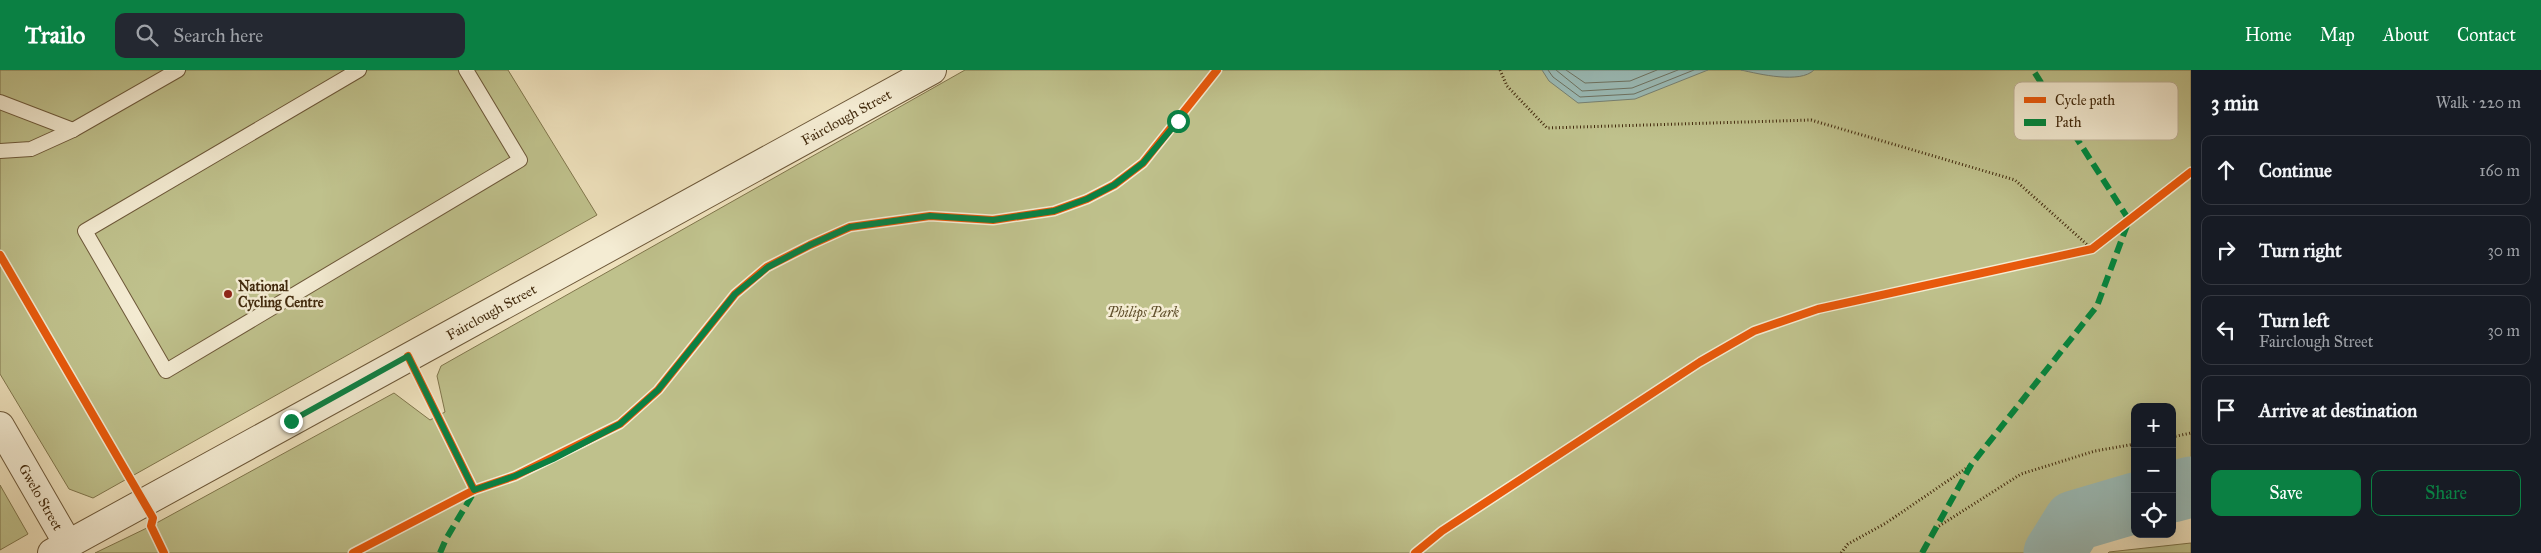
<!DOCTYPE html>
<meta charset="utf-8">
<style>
:root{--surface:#171b24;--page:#242831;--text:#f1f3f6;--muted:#9ea1a6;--line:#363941;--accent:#0b8043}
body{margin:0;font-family:"IM FELL Great Primer",serif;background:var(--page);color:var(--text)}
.controls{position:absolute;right:15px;bottom:15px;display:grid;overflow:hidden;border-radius:10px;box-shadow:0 5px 20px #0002}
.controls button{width:45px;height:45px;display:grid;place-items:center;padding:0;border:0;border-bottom:1px solid var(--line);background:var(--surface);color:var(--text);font:25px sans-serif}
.stop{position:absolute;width:15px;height:15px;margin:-11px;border:4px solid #0b8043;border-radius:50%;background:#fff}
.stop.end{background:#0b8043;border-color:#fff;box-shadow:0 1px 5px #0008}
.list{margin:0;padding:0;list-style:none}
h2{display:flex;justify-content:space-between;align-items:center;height:65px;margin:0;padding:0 20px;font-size:21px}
h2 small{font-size:16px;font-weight:400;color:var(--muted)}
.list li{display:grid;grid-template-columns:32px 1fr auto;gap:15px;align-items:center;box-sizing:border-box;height:70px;margin:0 10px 10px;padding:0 10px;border:1px solid var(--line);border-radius:10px}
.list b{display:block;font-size:19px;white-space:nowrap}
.list p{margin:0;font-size:16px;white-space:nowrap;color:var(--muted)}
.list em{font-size:16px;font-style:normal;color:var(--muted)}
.actions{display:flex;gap:10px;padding:15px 20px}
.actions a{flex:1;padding:11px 0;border:1px solid var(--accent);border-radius:10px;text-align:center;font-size:18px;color:var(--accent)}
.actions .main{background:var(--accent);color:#fff}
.icon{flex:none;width:28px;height:28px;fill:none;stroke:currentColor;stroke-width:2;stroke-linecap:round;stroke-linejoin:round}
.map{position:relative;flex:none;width:2191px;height:483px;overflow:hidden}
header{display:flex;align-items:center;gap:30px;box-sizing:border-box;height:70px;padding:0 25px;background:var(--accent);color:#fff}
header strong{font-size:24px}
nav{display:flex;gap:28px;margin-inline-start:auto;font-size:18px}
.search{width:350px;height:45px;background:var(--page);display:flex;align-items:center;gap:12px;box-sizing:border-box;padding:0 18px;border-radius:10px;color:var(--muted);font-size:19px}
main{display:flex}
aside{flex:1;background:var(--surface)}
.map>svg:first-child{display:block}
.green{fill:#bfc18c;stroke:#80764c}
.water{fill:#9bbcb8;stroke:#778274}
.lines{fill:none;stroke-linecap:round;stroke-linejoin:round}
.shore{stroke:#6e7362;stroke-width:1}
.river{stroke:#9bbcb8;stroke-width:61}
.lane-casing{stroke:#6d5839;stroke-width:16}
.street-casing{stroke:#6d5839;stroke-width:30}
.path{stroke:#422a0d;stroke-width:3;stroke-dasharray:1 2.5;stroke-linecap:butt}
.lane{stroke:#f4ecd3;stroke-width:14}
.street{stroke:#f4ecd3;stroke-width:28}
.quiet{stroke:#00873e;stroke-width:6;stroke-dasharray:12 6;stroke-linecap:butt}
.cycleway-casing{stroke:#f4ecd3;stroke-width:11}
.cycleway{stroke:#e8590c;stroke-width:8}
.route{stroke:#0b8043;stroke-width:6}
.poi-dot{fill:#8f2418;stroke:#f4ecd3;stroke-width:2}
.labels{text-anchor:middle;stroke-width:5;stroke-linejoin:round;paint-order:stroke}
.street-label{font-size:14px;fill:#422a0d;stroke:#f4ecd3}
.poi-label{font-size:14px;font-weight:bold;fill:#422a0d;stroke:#f4ecd3;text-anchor:start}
.park-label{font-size:14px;font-style:italic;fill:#61502d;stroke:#f4ecd3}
.key{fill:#f4ecd3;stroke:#bfb298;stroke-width:1}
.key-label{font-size:14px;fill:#422a0d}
</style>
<header>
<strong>Trailo</strong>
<div class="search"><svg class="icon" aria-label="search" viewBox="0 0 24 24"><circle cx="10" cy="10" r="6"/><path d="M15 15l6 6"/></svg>Search here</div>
<nav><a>Home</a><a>Map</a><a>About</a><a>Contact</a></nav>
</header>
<main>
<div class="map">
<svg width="2191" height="483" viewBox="0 0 2191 483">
<rect width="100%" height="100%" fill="#eee1bc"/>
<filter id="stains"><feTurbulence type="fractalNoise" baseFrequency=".004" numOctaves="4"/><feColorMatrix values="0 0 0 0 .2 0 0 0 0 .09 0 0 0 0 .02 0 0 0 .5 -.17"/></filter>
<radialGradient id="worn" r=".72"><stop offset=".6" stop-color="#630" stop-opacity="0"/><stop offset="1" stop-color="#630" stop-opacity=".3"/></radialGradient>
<g class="green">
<path d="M 0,0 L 508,0 L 597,145 L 93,428 L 69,419 L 0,304 Z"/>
<path d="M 965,0 L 2191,0 L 2191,412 L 2172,417 L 2172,337 L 2135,337 L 2135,428 L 2071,446 L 2049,483 L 95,483 L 151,456 L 394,323 L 430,350 L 445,342 L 437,306 L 441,296 Z"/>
<path d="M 0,415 L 28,464 L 0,480 Z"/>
<path d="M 2191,473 L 2191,483 L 2108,483 L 2109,482 Z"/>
</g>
<g class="water">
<path d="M 1542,0 L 1708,0 L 1635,29 L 1578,33 L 1549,11 Z"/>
<path d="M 1741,0 L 1814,0 C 1800,14 1759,4 1741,0 Z"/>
</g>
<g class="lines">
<g class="shore">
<path d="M 1548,0 L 1553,7 L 1580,27 L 1634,24 L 1694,0"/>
<path d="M 1556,0 L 1582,21 L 1632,18 L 1678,0"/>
<path d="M 1566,0 L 1585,13 L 1630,11 L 1657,0"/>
</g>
<g class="river">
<path d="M 2172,422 L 2191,417"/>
<path d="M 2054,483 L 2074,451 L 2135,433"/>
</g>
<g class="lane-casing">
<g id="lane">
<path d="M 359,0 L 85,161 L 166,301 L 520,90 L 466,0"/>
<path d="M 0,32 L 73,60"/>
<path d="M 0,81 L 31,79 L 73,60 L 178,0"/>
</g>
</g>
<g class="street-casing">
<g id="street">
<path id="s1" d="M 0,356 L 68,474"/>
<path id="s2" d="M 52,483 L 932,0"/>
</g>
</g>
<g class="path">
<path d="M 1500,0 L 1507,16 L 1547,58 L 1811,50 L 2015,110 L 2092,179"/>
<path d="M 2172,367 L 2191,363"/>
<path d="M 1936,458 L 2021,404 L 2095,381 L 2135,374"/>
<path d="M 1841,483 L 1848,474 L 1886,453 L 1971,395"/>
</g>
<use href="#lane" class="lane"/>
<use href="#street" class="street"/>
<g class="quiet">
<path d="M 440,483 L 446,469 L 474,422"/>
<path d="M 1922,483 L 1971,395 L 2097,236 L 2129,150 L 2033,0"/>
</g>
<g class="cycleway-casing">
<g id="cycleway">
<path d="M 0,185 L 153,448 L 151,456 L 164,483"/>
<path d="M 408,286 L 474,420"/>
<path d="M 353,483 L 474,420 L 515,406 L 620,354 L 658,320 L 735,224 L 767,197 L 810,175 L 850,157 L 930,146 L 993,150 L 1054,141 L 1087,129 L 1114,115 L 1143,93 L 1217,0"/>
<path d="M 1415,483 L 1442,461 L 1700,292 L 1754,261 L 1818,239 L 2092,179 L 2191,102"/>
</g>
</g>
<use href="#cycleway" class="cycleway"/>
</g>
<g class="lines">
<path class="route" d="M 291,351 L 408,286 L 474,420 L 515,406 L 553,389 L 620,354 L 658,320 L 735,224 L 768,197 L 810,175 L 850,157 L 930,146 L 993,150 L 1054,141 L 1087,129 L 1114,115 L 1143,93 L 1178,51"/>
</g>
<circle class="poi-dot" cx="228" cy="224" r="5"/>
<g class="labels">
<g class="street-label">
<text dy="5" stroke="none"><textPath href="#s2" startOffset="906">Fairclough Street</textPath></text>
<text dy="5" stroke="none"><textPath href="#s2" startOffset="501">Fairclough Street</textPath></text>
<text dy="5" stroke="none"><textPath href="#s1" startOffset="82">Gwelo Street</textPath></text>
</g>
<g class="poi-label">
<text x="238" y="221">National<tspan x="238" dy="16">Cycling Centre</tspan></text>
</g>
<g class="park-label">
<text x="1143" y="247">Philips Park</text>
</g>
</g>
<rect x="2014" y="12" width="164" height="58" rx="8" class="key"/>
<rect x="2024" y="27" width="22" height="6" fill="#e8590c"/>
<rect x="2024" y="49" width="22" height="7" fill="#00873e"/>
<g class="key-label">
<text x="2055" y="35">Cycle path</text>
<text x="2055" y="57">Path</text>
</g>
<rect width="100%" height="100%" filter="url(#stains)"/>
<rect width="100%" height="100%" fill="url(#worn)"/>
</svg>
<div class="controls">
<button>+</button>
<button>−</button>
<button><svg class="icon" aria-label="locate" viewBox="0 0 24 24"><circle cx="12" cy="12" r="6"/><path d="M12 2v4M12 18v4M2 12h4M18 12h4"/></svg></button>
</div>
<div class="stop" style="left:1178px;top:51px"></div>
<div class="stop end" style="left:291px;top:351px"></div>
</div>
<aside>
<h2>3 min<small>Walk · 220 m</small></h2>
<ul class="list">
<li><svg class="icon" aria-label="ahead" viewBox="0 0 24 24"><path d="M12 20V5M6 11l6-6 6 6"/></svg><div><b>Continue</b></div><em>160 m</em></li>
<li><svg class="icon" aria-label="right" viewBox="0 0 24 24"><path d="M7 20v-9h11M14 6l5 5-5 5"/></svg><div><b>Turn right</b></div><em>30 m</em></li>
<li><svg class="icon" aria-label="left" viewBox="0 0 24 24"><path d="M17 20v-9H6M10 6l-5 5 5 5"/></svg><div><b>Turn left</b><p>Fairclough Street</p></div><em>30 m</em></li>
<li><svg class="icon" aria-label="arrive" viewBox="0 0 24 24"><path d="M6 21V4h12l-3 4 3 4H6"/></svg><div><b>Arrive at destination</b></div></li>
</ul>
<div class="actions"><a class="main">Save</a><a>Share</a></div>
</aside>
</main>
